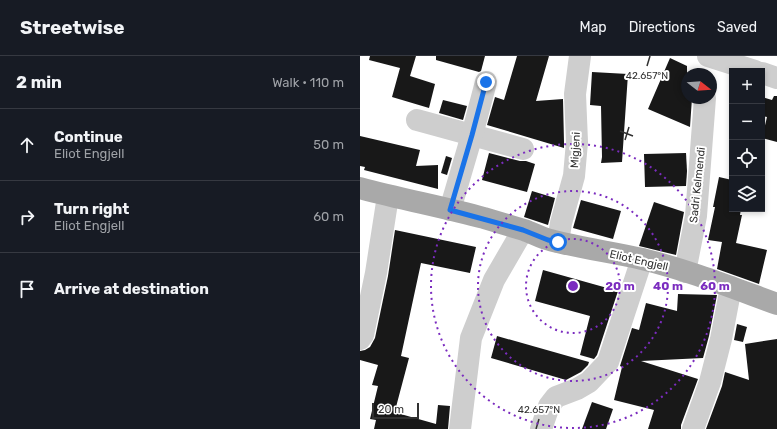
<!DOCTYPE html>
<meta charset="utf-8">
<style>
:root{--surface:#171b24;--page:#20242c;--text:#f1f3f6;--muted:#9ea1a6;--line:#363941}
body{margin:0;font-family:Rubik,sans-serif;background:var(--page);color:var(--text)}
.controls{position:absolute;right:12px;top:12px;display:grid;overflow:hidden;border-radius:0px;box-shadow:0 2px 6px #0003}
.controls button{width:36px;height:36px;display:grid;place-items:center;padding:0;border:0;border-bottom:1px solid var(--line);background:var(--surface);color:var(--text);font:20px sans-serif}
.compass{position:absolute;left:321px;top:12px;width:36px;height:36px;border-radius:50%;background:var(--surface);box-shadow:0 2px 6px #0003;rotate:107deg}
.scale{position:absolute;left:12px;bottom:10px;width:47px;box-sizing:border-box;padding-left:4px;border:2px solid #313131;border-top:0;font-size:11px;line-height:14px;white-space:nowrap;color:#313131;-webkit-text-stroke:3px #fff;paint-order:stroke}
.stop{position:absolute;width:12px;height:12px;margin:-9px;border:3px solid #1a73e8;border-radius:50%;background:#fff}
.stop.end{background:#1a73e8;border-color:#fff;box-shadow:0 1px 4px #0008}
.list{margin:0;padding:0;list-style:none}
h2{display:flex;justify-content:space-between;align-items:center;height:52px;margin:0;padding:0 16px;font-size:17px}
h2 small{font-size:13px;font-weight:400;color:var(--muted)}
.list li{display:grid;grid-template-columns:26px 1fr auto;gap:12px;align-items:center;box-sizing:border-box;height:72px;padding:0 16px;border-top:1px solid var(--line)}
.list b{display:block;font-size:15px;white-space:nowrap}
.list p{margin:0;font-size:13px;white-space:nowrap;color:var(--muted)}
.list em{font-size:13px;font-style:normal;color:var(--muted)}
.icon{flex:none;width:22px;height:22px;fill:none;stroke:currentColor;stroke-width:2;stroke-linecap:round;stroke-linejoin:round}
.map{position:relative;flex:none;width:417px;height:373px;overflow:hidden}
header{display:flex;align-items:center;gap:24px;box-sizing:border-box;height:56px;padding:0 20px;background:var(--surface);border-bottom:1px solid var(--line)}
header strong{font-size:19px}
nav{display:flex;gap:22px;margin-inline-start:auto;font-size:14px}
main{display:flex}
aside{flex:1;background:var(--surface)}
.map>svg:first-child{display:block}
.building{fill:#181818}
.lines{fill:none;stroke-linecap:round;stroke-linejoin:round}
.minor{stroke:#cecece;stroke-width:22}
.major{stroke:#a9a9a9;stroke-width:22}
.route{stroke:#1a73e8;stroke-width:5}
.ticks{fill:none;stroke:#313131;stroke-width:1.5}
.ring{fill:none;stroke:#7b2cbf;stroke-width:2;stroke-dasharray:2 4}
.labels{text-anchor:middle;stroke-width:4;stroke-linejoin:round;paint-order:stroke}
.street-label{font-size:11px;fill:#313131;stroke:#fff}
.ticks-label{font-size:10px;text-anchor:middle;fill:#313131;stroke:#fff;stroke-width:4;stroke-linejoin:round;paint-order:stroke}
.centre{fill:#7b2cbf;stroke:#fff;stroke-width:2}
.ring-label{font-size:12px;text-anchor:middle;font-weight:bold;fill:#7b2cbf;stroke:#fff;stroke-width:4;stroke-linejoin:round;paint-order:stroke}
</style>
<header>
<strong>Streetwise</strong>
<nav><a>Map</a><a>Directions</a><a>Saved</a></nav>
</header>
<main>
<aside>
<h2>2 min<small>Walk · 110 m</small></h2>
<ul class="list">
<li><svg class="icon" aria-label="ahead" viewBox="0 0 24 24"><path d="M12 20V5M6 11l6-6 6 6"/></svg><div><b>Continue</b><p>Eliot Engjell</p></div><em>50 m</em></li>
<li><svg class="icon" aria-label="right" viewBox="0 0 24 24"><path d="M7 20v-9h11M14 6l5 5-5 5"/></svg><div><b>Turn right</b><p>Eliot Engjell</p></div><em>60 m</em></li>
<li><svg class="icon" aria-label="arrive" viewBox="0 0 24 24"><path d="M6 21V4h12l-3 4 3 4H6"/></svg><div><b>Arrive at destination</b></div></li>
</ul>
</aside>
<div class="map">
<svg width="417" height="373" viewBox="0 0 417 373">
<rect width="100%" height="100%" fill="#fff"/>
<g class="building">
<path d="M 10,0 L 56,0 L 50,20 L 75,28 L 69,52 L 32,41 L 40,12 L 9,4 Z"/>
<path d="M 76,0 L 125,0 L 121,15 L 119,16 L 76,4 Z"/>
<path d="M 157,0 L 189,0 L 176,45 L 203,43 L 204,86 L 204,92 L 127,69 L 135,41 L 144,44 Z"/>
<path d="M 310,2 L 327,10 L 327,42 L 332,42 L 330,71 L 288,53 Z"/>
<path d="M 232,16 L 268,18 L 262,106 L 241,107 L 242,101 L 241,50 L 230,49 Z"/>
<path d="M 414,40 L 417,40 L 417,86 L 402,82 L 407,61 L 402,60 L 402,41 L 412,44 Z"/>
<path d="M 83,44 L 107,50 L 103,64 L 79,57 Z"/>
<path d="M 0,80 L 60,94 L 56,110 L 78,109 L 78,133 L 4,114 L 5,111 L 0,110 Z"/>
<path d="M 129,97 L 160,105 L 166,105 L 175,108 L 167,136 L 122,124 Z"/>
<path d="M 326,97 L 327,115 L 326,130 L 285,131 L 284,98 Z"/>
<path d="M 86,100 L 92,102 L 87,119 L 81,117 Z"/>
<path d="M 359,121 L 372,124 L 372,153 L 381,153 L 380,159 L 382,159 L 376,187 L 407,194 L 399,228 L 357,213 L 362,186 L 348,184 L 355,151 L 353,151 Z"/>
<path d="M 172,135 L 195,142 L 188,169 L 164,161 Z"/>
<path d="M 221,144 L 261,155 L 253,183 L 213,172 Z"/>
<path d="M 294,146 L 324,156 L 316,199 L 279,190 Z"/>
<path d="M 35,174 L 116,191 L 110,217 L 61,207 L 41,300 L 49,302 L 36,351 L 38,352 L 37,357 L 76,368 L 78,349 L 90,350 L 88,373 L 14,373 L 16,364 L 10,363 L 18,330 L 12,329 L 18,309 L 0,304 L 0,295 L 5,294 L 10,291 L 15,282 L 28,220 Z"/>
<path d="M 183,214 L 258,235 L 237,299 L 234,303 L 220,299 L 230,260 L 175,245 Z"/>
<path d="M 318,238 L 357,239 L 349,280 L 343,302 L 281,305 L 338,323 L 321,369 L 321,373 L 288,373 L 294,354 L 254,344 L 262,311 L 260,310 L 272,272 L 279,274 L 286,247 L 317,255 Z"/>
<path d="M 377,268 L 387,271 L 383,286 L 374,284 Z"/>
<path d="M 137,280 L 229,306 L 228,309 L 221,316 L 206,324 L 131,302 Z"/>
<path d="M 417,283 L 417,373 L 346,373 L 362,330 L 365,316 L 389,324 L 385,288 Z"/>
<path d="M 232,346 L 253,353 L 246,373 L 222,373 Z"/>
</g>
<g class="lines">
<g class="minor">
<path d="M 348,0 L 395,15"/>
<path d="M 402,17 L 417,22"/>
<path d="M 57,64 L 163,93"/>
<path d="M 90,154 L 112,79 L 126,26"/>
<path d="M 198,186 L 201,167 L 214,120 L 217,86 L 215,38 L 220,0"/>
<path d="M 325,216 L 336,160 L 345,42"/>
<path d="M 0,283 L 3,279 L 16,217 L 28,140"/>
<path d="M 100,373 L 111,282 L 134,224 L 163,174"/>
<path d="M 181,373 L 189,350 L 196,341 L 217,333 L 229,326 L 248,306 L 282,203"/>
<path d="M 333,373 L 350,326 L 361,283 L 371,231"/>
</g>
<path class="major" d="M 0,132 C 41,143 83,151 124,162 C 137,166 151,170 164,174 C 173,177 181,182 190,184 C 220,192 251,196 282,203 C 328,214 373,232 417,248"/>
</g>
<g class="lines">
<path class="route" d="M 126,26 L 112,79 L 90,154 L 163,174 L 188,184 L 198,186"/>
</g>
<path class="ticks" d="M 287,10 L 290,0M 260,75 L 273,80M 265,84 L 269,71M 176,373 L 179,363"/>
<g class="ring">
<circle cx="213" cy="230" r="47"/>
<circle cx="213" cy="230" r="95"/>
<circle cx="213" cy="230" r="142"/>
</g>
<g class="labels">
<g class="street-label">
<text transform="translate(215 94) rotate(-87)" y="4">Migjeni</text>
<text transform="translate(337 129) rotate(-84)" y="4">Sadri Kelmendi</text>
<text transform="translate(279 204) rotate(13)" y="4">Eliot Engjell</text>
</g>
</g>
<g class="ticks-label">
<text x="287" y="23">42.657°N</text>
<text x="179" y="357">42.657°N</text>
</g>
<circle cx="213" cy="230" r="6" class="centre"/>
<g class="ring-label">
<text x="260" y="234">20 m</text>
<text x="308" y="234">40 m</text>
<text x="355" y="234">60 m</text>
</g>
</svg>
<div class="controls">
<button>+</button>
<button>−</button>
<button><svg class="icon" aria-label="locate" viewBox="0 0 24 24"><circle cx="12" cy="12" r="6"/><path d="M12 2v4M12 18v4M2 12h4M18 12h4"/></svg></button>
<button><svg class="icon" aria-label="layers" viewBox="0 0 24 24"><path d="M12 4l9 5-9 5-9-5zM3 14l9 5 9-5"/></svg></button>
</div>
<svg class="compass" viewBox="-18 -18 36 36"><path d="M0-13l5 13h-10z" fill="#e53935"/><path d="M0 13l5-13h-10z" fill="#9ea1a6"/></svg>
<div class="scale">20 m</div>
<div class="stop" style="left:198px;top:186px"></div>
<div class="stop end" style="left:126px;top:26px"></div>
</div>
</main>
